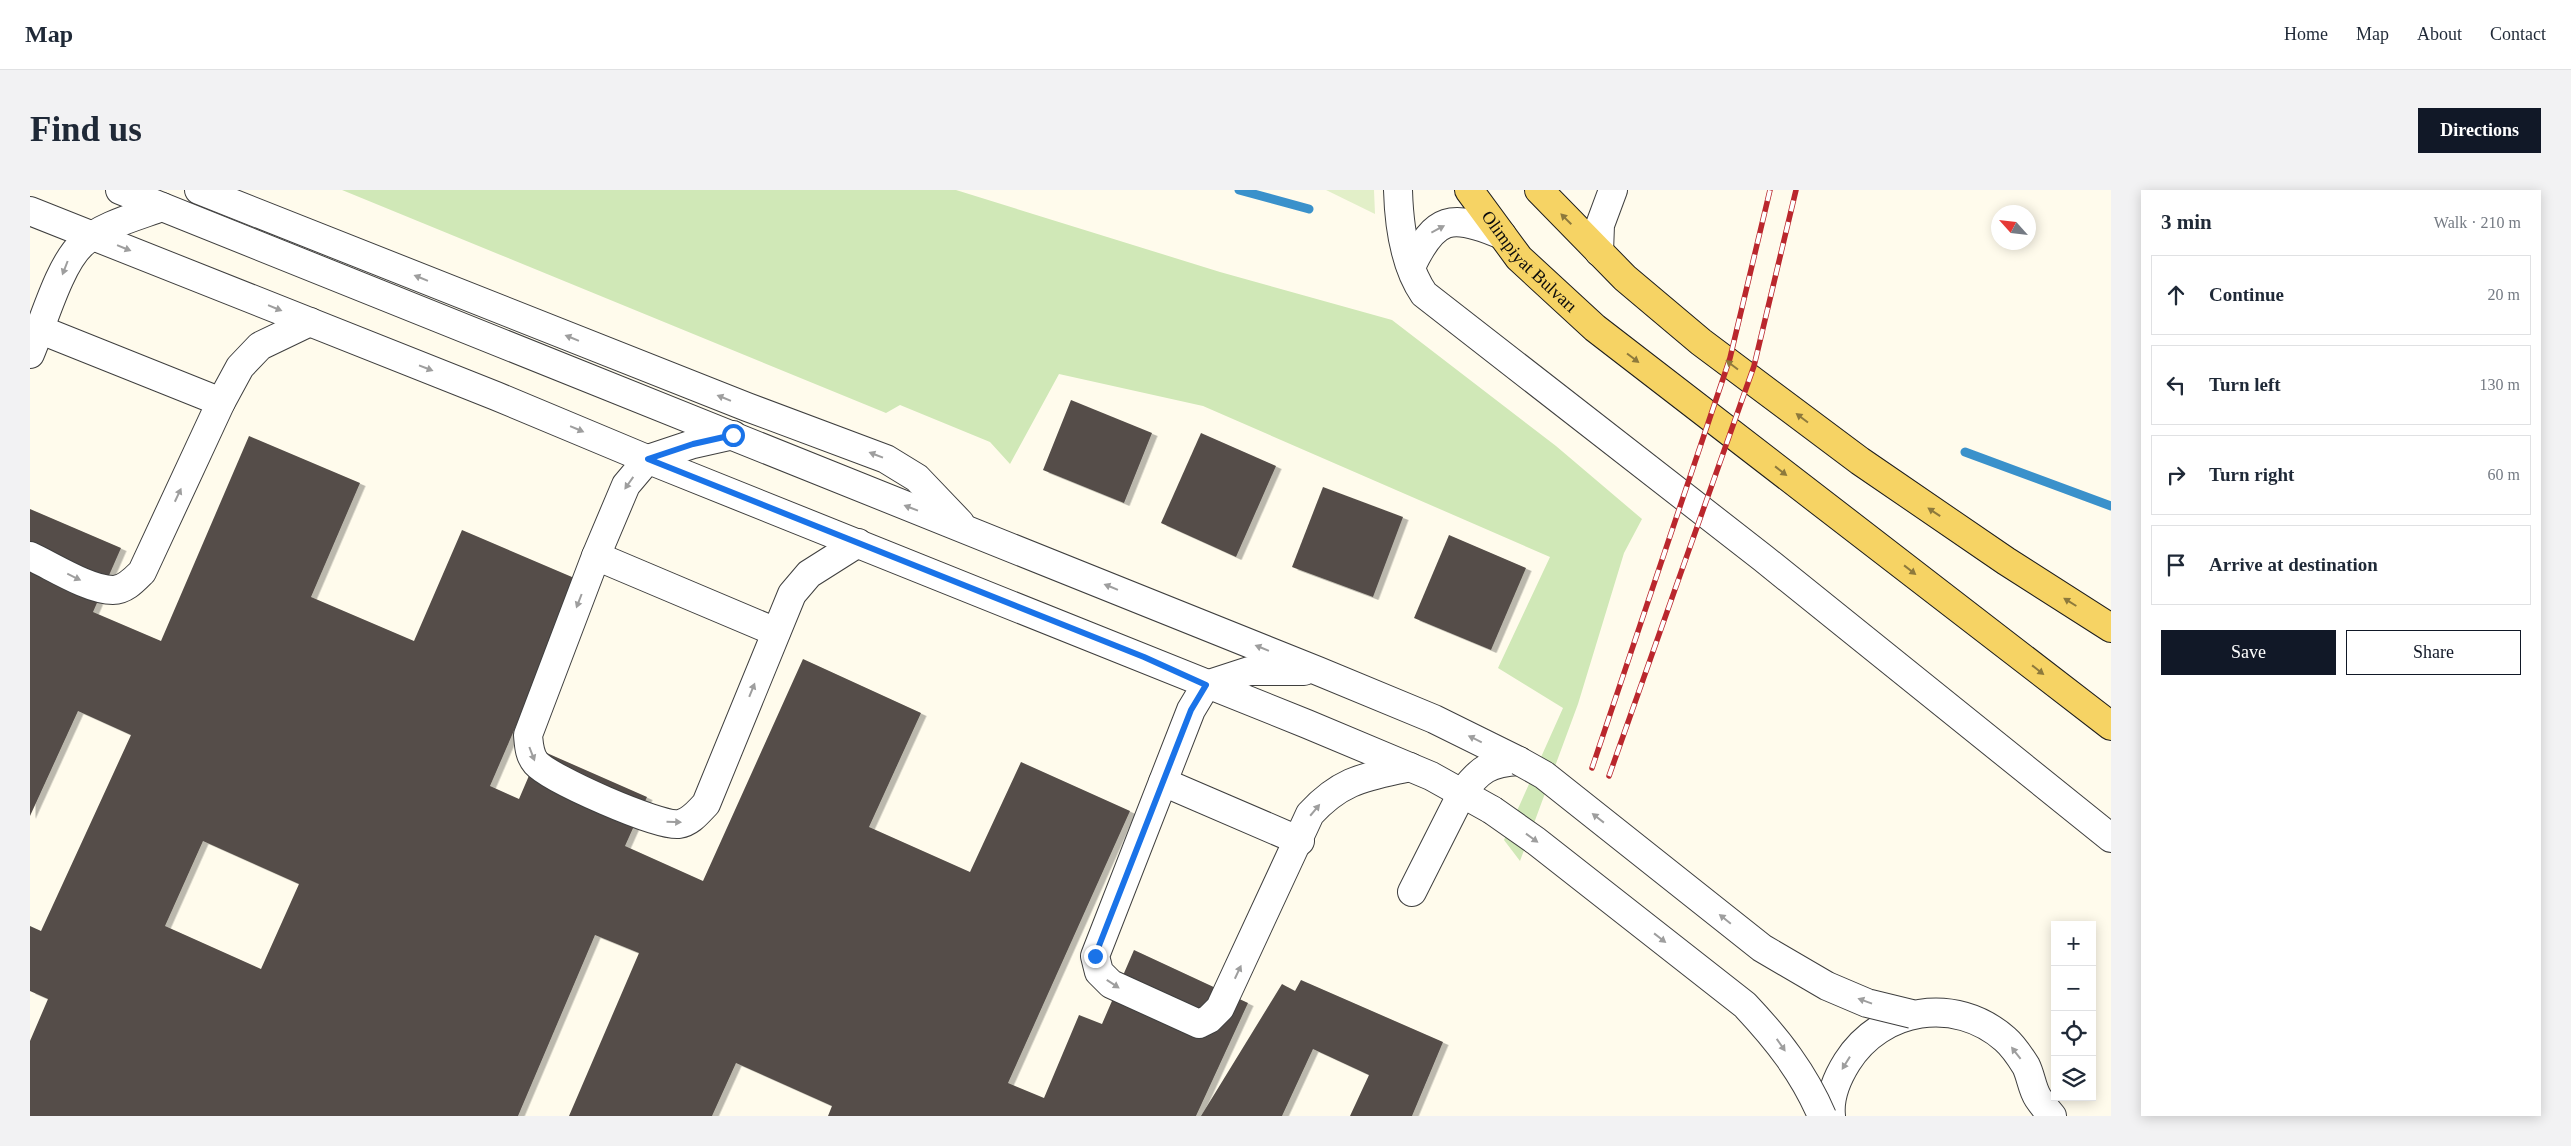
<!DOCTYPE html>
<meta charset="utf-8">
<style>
:root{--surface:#fff;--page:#f2f2f3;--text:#1f2937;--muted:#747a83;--line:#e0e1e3;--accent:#111827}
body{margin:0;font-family:Georgia,serif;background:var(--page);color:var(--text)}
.controls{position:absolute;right:15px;bottom:15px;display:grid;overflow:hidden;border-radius:0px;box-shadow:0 2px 12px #0003}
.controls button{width:45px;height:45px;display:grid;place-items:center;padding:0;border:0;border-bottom:1px solid var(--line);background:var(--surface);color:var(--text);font:25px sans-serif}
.compass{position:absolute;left:1961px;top:15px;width:45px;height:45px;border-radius:50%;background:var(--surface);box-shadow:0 2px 12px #0003;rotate:297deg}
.stop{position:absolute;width:15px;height:15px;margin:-11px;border:4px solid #1a73e8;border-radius:50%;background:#fff}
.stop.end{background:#1a73e8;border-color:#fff;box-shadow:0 1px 5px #0008}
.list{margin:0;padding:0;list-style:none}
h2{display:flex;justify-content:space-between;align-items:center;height:65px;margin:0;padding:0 20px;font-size:21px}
h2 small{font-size:16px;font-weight:400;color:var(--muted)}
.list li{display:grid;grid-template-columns:32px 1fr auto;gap:15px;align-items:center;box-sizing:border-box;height:80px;margin:0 10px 10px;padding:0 10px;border:1px solid var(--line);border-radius:0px}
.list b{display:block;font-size:19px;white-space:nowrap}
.list em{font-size:16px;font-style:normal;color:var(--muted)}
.actions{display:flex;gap:10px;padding:15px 20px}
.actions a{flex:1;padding:11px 0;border:1px solid var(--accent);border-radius:0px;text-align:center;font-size:18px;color:var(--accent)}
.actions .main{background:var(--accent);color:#fff}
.icon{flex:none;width:28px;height:28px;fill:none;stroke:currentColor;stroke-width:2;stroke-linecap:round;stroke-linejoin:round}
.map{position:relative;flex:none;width:2081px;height:926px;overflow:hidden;border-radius:0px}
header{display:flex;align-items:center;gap:30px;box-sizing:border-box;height:70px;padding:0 25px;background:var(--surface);border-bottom:1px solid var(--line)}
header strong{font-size:24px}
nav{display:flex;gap:28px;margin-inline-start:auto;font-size:18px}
.intro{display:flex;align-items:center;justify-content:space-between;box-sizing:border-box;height:120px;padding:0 30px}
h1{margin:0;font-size:35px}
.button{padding:12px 22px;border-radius:0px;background:var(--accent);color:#fff;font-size:18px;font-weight:700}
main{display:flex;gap:30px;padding:0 30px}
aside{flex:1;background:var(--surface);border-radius:0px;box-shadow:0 2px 12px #0003}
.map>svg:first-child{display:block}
.green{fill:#d0e8b7}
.pitch{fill:#e2efc8}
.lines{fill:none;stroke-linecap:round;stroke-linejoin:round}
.stream{stroke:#3a91cb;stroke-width:9}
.building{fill:#554e49;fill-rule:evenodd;filter:url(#shadow)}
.minor-casing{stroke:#3f3f3f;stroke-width:30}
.major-casing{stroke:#1d1d1d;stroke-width:30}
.minor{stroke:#fff;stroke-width:28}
.major{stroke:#f6d364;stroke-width:28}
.rail-casing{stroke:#ba272d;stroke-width:5.5}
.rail{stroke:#fff;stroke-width:4;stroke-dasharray:11;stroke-linecap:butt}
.minor-bridge-casing{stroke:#3f3f3f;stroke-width:30;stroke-linecap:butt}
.minor-bridge{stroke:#fff;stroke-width:28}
.oneway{fill:#8d793c}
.oneway2{fill:#9e9e9e}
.route{stroke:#1a73e8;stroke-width:6}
.labels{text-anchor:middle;stroke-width:5;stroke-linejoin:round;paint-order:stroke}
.street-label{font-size:18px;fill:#0c0c0c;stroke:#fff}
</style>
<header>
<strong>Map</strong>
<nav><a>Home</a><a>Map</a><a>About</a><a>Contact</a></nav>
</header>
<div class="intro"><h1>Find us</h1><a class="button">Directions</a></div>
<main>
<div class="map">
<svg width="2081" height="926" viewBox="0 0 2081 926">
<defs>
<filter id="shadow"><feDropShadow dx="5.5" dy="3" stdDeviation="0" flood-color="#0004"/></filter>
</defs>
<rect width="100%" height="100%" fill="#fffbec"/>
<path class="green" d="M 312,0 L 926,0 L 1190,82 L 1362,130 L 1526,256 L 1612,329 L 1594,363 L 1548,514 L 1490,671 L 1474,650 L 1533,518 L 1468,478 L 1520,367 L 1173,216 L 1029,184 L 980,274 L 960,252 L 870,215 L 856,223 Z"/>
<path class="pitch" d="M 1296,0 L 1344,0 L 1345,24 Z"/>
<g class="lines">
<g class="stream">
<path d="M 1209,0 L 1279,19"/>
<path d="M 1935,262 L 2081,316"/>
</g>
</g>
<g class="building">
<path d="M 1041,210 L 1122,243 L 1094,313 L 1013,280 Z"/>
<path d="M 1171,243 L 1246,276 L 1206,367 L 1131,333 Z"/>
<path d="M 219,246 L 330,293 L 281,407 L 384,451 L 432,340 L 549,390 L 460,596 L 489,609 L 510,560 L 617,607 L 595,656 L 673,691 L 773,469 L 891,523 L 839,637 L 940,682 L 991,572 L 1100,621 L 978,893 L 1014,908 L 1049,825 L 1072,834 L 1104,760 L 1218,813 L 1166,926 L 798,926 L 802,916 L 706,873 L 682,926 L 539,926 L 609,763 L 565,745 L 488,926 L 0,926 L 0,851 L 18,809 L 0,801 L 0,736 L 11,741 L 101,545 L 48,521 L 0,626 L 0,319 L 91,358 L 63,422 L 131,451 ZM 173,651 L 269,694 L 231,779 L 135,736 Z"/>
<path d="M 1293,297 L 1373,327 L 1343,407 L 1262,377 Z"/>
<path d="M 1419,345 L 1496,378 L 1461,460 L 1384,428 Z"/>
<path d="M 1271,790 L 1413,852 L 1382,926 L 1320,926 L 1339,885 L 1283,859 L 1252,926 L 1171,926 L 1252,794 L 1265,801 Z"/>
</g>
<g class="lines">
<g class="minor-casing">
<g id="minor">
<path d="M 90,0 L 1288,481 L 1404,529 L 1489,571"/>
<path d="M 169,0 L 717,217 L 856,269 L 887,288 L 930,333"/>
<path d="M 1368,0 C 1369,35 1374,75 1394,104 L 1733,368 L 2081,648"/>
<path d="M 0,21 L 466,206 L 624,272 L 1277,534 L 1401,586 L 1462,620"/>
<path d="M 1569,62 L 1570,35 L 1583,0"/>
<path d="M 1381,77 C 1405,26 1421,23 1472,45"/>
<path d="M 11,140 L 191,212"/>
<path d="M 0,164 C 13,134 29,75 52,54 C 70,36 108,26 132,17"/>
<path d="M 703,245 L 663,254 L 618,269 L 596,295 L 566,366 L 498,545 C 499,555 499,565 506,573 C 520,589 629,637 649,634 C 661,632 668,622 676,614 L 762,404 L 779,384 L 828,353"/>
<path d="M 0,366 C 22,376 59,400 83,400 C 95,400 104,390 112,382 L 191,212 L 210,177 L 230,156 L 280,132"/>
<path d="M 566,366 L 746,442"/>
<path d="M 1274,481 L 1219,481 L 1176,495 L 1161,520 L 1065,766 L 1069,782 L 1081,794 L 1169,834 L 1179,829 L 1190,818 L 1280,624 C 1312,589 1336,587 1380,577"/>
<path d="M 1133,592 L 1270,651"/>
<path d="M 1382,702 L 1432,603 C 1450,579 1459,573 1489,571"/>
<path d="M 1801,926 C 1799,907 1807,888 1817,872 C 1851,818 1925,805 1975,849 C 1982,855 1991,868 1996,876 C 2001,886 2002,899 2008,908 C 2012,914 2017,920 2022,926"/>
</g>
</g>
<g class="major-casing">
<g id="major">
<path id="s1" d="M 1439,0 L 1489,68 L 1565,138 L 2081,536"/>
<path d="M 1509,0 L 1595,88 L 1671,152 L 1830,271 L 1976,371 L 2081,438"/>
</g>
</g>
<use href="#minor" class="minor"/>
<use href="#major" class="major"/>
<g class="rail-casing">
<g id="rail">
<path d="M 1562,578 L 1700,168 L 1740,0"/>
<path d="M 1579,586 L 1724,176 L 1766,0"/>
</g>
</g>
<use href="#rail" class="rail"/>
<g class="minor-bridge-casing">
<g id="minor-bridge">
<path d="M 1489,571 L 1514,585 L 1732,758 L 1797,796 L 1837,813 L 1882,824"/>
<path d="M 1462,620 L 1506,651 L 1715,815 C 1747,849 1774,883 1792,926"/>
</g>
</g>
<use href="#minor-bridge" class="minor-bridge"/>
</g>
<defs><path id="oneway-solid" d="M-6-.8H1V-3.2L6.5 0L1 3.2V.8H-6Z" transform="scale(1.25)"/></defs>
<g class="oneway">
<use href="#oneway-solid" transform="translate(1536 29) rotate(-135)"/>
<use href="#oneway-solid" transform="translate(1603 168) rotate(37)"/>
<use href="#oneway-solid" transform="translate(1702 175) rotate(-143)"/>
<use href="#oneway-solid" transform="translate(1772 228) rotate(-143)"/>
<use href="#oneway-solid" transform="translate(1751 281) rotate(38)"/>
<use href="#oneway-solid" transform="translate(1904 322) rotate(-146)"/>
<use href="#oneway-solid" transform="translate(1880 380) rotate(38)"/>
<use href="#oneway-solid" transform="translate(2040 412) rotate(-148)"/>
<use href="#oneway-solid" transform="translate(2008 480) rotate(38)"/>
</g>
<g class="oneway2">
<use href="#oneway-solid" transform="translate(1408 39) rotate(-28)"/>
<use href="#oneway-solid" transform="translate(94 58) rotate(22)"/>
<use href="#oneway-solid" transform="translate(35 78) rotate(111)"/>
<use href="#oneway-solid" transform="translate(391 88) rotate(-158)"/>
<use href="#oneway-solid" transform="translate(245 118) rotate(22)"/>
<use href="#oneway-solid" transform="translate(542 148) rotate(-158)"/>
<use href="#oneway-solid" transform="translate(396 178) rotate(21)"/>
<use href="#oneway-solid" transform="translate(694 208) rotate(-158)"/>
<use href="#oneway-solid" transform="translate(547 239) rotate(23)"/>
<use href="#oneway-solid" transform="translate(846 265) rotate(-159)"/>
<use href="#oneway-solid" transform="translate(599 293) rotate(125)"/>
<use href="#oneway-solid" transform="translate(148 305) rotate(-65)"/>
<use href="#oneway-solid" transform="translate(881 318) rotate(-159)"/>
<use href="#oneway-solid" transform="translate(44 387) rotate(26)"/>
<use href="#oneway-solid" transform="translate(1081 397) rotate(-158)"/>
<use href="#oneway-solid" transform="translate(549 411) rotate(111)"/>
<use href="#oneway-solid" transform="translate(1232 458) rotate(-158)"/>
<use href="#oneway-solid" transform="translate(722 500) rotate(-68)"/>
<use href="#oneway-solid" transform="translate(1445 549) rotate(-154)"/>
<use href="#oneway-solid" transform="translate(502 564) rotate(69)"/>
<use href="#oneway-solid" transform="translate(1285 620) rotate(-50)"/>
<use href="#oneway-solid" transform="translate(1568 628) rotate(-142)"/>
<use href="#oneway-solid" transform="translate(644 632) rotate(2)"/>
<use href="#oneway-solid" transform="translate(1502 648) rotate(36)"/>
<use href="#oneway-solid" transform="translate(1695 729) rotate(-141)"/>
<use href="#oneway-solid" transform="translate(1630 748) rotate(38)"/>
<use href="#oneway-solid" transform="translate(1208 782) rotate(-65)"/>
<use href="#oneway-solid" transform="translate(1083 794) rotate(33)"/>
<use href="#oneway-solid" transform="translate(1835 811) rotate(-160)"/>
<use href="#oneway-solid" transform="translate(1751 855) rotate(55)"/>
<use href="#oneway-solid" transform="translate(1986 863) rotate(-128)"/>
<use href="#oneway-solid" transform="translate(1816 873) rotate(122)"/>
</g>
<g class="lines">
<path class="route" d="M 703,245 L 663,254 L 618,269 L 1114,467 L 1176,495 L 1161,520 L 1065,766"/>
</g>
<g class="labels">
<g class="street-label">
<text dy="6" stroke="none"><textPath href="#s1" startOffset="94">Olimpiyat Bulvarı</textPath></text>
</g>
</g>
</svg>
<div class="controls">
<button>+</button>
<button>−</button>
<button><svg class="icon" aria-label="locate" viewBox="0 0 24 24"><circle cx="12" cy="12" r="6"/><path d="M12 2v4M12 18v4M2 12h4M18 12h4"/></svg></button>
<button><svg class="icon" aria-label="layers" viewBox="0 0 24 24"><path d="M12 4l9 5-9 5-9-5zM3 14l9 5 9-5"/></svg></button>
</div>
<svg class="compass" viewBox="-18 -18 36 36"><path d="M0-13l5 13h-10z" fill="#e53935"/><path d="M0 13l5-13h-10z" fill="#747a83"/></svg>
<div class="stop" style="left:703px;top:245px"></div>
<div class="stop end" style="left:1065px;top:766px"></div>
</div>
<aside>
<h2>3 min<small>Walk · 210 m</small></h2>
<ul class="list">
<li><svg class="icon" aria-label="ahead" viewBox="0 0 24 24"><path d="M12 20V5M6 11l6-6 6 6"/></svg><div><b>Continue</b></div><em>20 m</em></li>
<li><svg class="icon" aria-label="left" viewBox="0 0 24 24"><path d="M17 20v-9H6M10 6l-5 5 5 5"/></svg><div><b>Turn left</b></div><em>130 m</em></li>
<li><svg class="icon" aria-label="right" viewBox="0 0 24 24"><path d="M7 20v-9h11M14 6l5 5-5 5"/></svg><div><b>Turn right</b></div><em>60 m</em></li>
<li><svg class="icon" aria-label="arrive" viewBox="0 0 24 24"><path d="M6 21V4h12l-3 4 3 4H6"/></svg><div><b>Arrive at destination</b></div></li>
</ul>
<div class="actions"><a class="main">Save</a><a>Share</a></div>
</aside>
</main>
